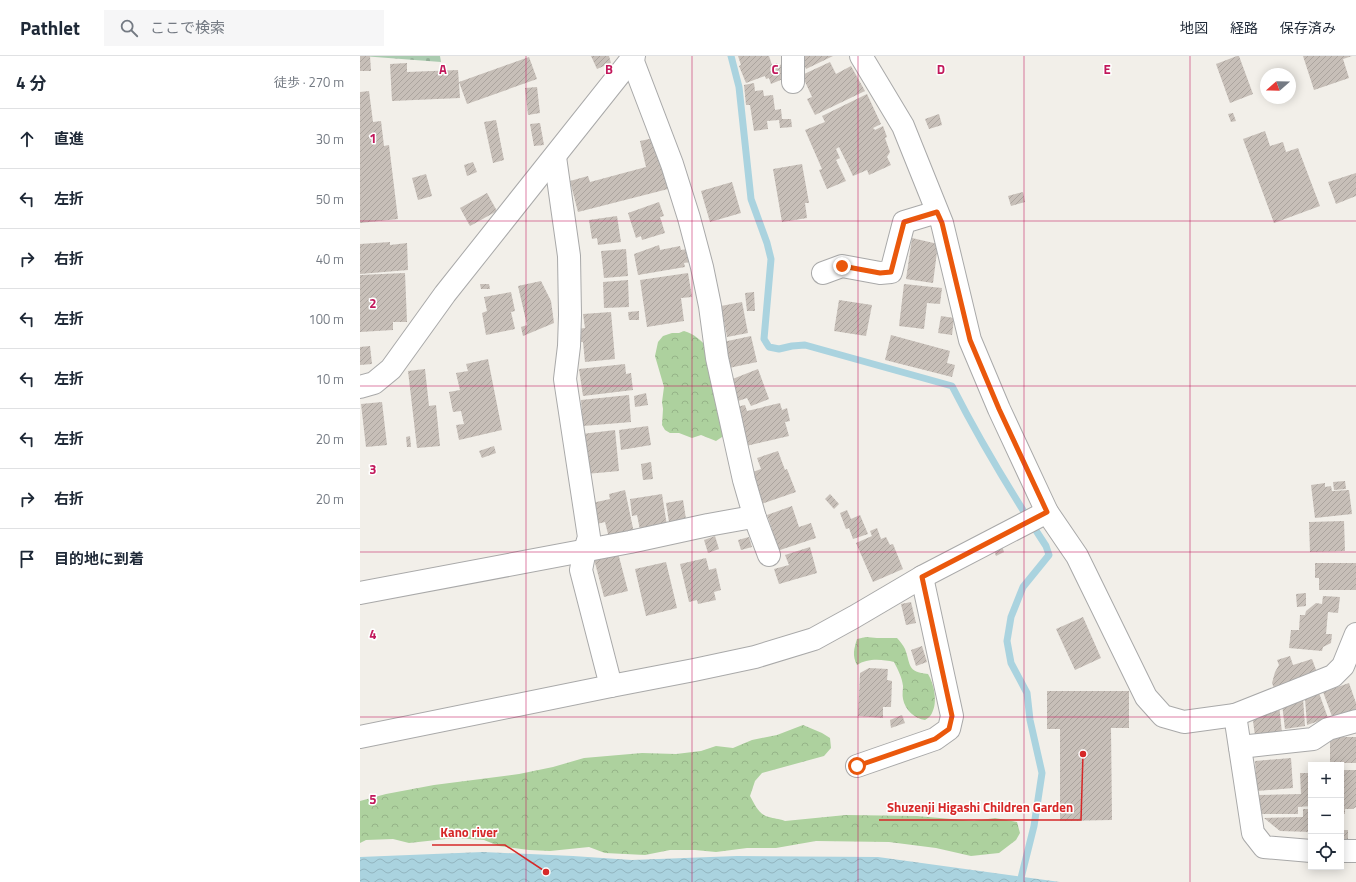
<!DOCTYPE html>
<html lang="ja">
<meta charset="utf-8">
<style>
:root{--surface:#fff;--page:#f6f6f7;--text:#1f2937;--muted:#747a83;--line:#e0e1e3}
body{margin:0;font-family:"Titillium Web","Noto Sans JP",sans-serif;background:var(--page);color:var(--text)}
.controls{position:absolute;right:12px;bottom:12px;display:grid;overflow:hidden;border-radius:0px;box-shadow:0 2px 10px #0003}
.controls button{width:36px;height:36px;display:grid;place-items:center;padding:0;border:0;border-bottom:1px solid var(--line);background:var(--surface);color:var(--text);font:20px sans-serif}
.compass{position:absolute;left:900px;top:12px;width:36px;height:36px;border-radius:50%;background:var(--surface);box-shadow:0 2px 10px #0003;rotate:250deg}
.stop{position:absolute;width:12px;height:12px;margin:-9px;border:3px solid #ea580c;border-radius:50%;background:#fff}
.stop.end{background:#ea580c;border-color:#fff;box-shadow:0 1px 4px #0008}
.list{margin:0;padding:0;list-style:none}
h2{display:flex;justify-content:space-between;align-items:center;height:52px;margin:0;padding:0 16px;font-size:17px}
h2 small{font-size:13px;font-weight:400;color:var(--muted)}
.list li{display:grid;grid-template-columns:26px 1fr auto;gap:12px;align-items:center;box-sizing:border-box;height:60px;padding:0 16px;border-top:1px solid var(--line)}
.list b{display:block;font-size:15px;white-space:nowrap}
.list em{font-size:13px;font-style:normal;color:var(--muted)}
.icon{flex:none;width:22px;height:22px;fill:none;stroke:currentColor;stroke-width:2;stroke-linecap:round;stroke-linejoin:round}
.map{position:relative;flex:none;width:996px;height:826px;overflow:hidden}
header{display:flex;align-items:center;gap:24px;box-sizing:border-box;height:56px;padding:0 20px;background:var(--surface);border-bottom:1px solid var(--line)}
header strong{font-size:19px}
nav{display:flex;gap:22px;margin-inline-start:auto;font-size:14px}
.search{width:280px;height:36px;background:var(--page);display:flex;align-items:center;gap:10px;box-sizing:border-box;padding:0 14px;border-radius:0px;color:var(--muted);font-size:15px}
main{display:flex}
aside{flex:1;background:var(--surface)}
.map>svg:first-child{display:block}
.forest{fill:url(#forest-crowns)}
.cemetery{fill:url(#cemetery-stones)}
.water{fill:url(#water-waves)}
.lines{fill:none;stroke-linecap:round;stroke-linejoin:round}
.stream{stroke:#aad3df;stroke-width:7}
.building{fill:url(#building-hatch)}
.minor-casing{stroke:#a9a9a9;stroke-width:24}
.minor{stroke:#fff;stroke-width:22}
.route{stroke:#ea580c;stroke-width:5}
.grid{fill:none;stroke:#c2185b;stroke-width:1;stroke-opacity:0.55}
.grid-label{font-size:13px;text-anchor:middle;font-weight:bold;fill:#c2185b;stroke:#fff;stroke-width:3;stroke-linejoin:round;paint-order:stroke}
.leader{fill:none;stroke:#d62828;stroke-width:1.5}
.callout-dot{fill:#d62828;stroke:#fff;stroke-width:1.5}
.callout-label{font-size:13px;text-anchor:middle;font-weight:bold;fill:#d62828;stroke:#fff;stroke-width:3;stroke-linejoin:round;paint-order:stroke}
</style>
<header>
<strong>Pathlet</strong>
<div class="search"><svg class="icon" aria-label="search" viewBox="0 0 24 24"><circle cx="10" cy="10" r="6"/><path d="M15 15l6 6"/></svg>ここで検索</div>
<nav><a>地図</a><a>経路</a><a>保存済み</a></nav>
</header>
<main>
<aside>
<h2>4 分<small>徒歩 · 270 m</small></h2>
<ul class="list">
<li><svg class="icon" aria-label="ahead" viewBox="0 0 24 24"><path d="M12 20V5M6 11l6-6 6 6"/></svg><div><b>直進</b></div><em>30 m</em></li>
<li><svg class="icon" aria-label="left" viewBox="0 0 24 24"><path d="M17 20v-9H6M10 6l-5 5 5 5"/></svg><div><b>左折</b></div><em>50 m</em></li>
<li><svg class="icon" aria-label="right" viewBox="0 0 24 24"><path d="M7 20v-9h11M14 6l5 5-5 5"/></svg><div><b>右折</b></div><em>40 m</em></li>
<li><svg class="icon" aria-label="left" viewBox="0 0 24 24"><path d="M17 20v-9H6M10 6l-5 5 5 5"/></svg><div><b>左折</b></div><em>100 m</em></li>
<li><svg class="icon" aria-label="left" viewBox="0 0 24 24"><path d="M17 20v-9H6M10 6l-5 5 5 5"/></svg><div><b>左折</b></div><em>10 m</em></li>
<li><svg class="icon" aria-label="left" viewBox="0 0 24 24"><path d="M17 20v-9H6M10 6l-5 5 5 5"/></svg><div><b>左折</b></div><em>20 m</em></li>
<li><svg class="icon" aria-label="right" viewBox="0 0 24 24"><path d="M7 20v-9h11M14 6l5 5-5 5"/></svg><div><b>右折</b></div><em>20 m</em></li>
<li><svg class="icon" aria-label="arrive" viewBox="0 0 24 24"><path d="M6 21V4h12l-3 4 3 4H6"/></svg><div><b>目的地に到着</b></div></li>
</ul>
</aside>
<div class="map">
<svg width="996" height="826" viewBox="0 0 996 826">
<defs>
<pattern id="forest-crowns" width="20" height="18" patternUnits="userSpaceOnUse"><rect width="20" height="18" fill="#add19e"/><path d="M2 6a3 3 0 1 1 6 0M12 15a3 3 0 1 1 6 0" fill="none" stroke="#95b388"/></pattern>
<pattern id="cemetery-stones" width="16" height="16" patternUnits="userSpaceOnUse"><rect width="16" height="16" fill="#aacbaf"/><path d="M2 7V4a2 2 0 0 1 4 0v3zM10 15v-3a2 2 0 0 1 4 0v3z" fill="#92ae96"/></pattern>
<pattern id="water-waves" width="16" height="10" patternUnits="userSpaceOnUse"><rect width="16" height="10" fill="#aad3df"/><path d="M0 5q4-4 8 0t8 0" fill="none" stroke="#92b5bf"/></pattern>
<pattern id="building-hatch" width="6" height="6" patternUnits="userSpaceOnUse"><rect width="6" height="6" fill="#c7bfb8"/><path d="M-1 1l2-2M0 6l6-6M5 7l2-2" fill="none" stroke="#aba49e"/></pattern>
</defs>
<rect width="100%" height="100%" fill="#f2efe9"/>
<g class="forest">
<path d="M 324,275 C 334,278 341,284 348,292 L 364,378 L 362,381 L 356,385 L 341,379 L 332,382 L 319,377 L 310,377 L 305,374 L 302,369 L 303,353 L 302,346 L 304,331 L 295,300 L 298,286 L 303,280 L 312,277 L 319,277 Z"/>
<path d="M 506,581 L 517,582 L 537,582 C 540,585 543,589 545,593 C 551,609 547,616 568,618 C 574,628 578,646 572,657 C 571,660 568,662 565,664 C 555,663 545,654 543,643 C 542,639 543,634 543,630 C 542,621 538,614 534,606 C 522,603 507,602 497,609 C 492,599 494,593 497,583 Z"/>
<path d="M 443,669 L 462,677 L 470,682 L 471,692 L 464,700 L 402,717 L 395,725 L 390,740 C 395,749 399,759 409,761 C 414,763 418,762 425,765 L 486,759 L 557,760 L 614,765 L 635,762 L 657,766 L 660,777 L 656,784 L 639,797 L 611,800 L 576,792 L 529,786 L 456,785 L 416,792 L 387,792 L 356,796 L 335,794 L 310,794 L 285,799 L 245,797 L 229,791 L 190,795 L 169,794 L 139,790 L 124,784 L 95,782 L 49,787 L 33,783 L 6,784 L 0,787 L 0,745 L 26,738 L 74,729 L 159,718 L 193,711 L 224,702 L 282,697 L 316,698 L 341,695 L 356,690 L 373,692 L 392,684 L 417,679 Z"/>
</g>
<path class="cemetery" d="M 2,0 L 80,0 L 81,6 Z"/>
<path class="water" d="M 123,796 L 213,800 L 272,804 L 377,800 L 518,801 L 700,826 L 0,826 L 0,801 Z"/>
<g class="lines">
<path class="stream" d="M 371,0 L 379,31 L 391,143 L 407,187 L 411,203 L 404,283 L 409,291 L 419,293 L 432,290 L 445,289 L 592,330 C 620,385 652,438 686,490 L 689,499 L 663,531 L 651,561 L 647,585 L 651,607 L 667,637 L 670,664 L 682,717 L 674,770 L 660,826"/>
</g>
<g class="building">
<path d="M 0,0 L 10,0 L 11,15 L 0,15 Z"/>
<path d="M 231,0 L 249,0 L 251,7 L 237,13 Z"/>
<path d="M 378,0 L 409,0 L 412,9 L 417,7 L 418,10 L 422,8 L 421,0 L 431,0 L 430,15 L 421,19 L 423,23 L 411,28 L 409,22 L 406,23 L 405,20 L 386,27 L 379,10 L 381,9 Z"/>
<path d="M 440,0 L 473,0 L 446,13 Z"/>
<path d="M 877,0 L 879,0 L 893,38 L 870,47 L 856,8 Z"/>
<path d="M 943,0 L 992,0 L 983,3 L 989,22 L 954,34 Z"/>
<path d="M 169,1 L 177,23 L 107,48 L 99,26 Z"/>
<path d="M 470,6 L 476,18 L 491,10 L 505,35 L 455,59 L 447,43 L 452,41 L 442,19 Z"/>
<path d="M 47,7 L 47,16 L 98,14 L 100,42 L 32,45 L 30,8 Z"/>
<path d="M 394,27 L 395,35 L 403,34 L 404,40 L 413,39 L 415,54 L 421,53 L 422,63 L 431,63 L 432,71 L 420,72 L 419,64 L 407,65 L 408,73 L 394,75 L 390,49 L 386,49 L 384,29 Z"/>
<path d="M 177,31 L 180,57 L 168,59 L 165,32 Z"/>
<path d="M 9,35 L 13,66 L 21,65 L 24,90 L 29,89 L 38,163 L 0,167 L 0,36 Z"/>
<path d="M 507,38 L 521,68 L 513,72 L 515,74 L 523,70 L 527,81 L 525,82 L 530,96 L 527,101 L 531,109 L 509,119 L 507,114 L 493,120 L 479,91 L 476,93 L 480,102 L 476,104 L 486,125 L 467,133 L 459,114 L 462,113 L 445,74 L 465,66 L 462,60 Z"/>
<path d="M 873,57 L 876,65 L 871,66 L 868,58 Z"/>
<path d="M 579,58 L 582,69 L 569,73 L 565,63 Z"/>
<path d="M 136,64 L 144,104 L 133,107 L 124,66 Z"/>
<path d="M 180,67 L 184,89 L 174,90 L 170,68 Z"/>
<path d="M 905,75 L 910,90 L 923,86 L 926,96 L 938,92 L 960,150 L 914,167 L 883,83 Z"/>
<path d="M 294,82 L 308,133 L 218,156 L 210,125 L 228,120 L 230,126 L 286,111 L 280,85 Z"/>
<path d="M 113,106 L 117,116 L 107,120 L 104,109 Z"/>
<path d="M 442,108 L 449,147 L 445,147 L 447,162 L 422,166 L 413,113 Z"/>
<path d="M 996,117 L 996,140 L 976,148 L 968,126 Z"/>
<path d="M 66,118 L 72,140 L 58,144 L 52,122 Z"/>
<path d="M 372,126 L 381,157 L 350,166 L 341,135 Z"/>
<path d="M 663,136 L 665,146 L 651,150 L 648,140 Z"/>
<path d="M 127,137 L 137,155 L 110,170 L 100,152 Z"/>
<path d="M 299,146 L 304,160 L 300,161 L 305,177 L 282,184 L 281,180 L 276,182 L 268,157 Z"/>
<path d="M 257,160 L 261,186 L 238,189 L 237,182 L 232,183 L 229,164 Z"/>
<path d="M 552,182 L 578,188 L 573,227 L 546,223 Z"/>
<path d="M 30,186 L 30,189 L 47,187 L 48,214 L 0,218 L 0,188 Z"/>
<path d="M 299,189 L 300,194 L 320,190 L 321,194 L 327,193 L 330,206 L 324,207 L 325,211 L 278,219 L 274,198 Z"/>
<path d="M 266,193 L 268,220 L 244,222 L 241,195 Z"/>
<path d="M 45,217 L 47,266 L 33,266 L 33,274 L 0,276 L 0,219 Z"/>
<path d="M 328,217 L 332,241 L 321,242 L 324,265 L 287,271 L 280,224 Z"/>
<path d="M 268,224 L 269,251 L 244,252 L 243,226 Z"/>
<path d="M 181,225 L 191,245 L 194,267 L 163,280 L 161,271 L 167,269 L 158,230 Z"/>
<path d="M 120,228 L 129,228 L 130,233 L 121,233 Z"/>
<path d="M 544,228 L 582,232 L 580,248 L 567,247 L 564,273 L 539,270 Z"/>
<path d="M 151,236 L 155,255 L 151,256 L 155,273 L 126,279 L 122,257 L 127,255 L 124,241 Z"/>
<path d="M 394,236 L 395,255 L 387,255 L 385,237 Z"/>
<path d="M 479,244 L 512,249 L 506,280 L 474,275 Z"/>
<path d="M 382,246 L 388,277 L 367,281 L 361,250 Z"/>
<path d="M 279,255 L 279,264 L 269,264 L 268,256 Z"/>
<path d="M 251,256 L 255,303 L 225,306 L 223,286 L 218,286 L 217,273 L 225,272 L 223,258 Z"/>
<path d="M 581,260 L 594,262 L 592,279 L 578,277 Z"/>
<path d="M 531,279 L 590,295 L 587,307 L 595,309 L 592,321 L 525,304 Z"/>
<path d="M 391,280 L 397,306 L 369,312 L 363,286 Z"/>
<path d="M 10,290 L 12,308 L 0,309 L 0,291 Z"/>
<path d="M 128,303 L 142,374 L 99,384 L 96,369 L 104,368 L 101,355 L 93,356 L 89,336 L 100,334 L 96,317 L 108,315 L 106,308 Z"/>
<path d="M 265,308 L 266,318 L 271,317 L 273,334 L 223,340 L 219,313 Z"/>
<path d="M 65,313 L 69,350 L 76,349 L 80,390 L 57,392 L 48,315 Z"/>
<path d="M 398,313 L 409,343 L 391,350 L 387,342 L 378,345 L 370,324 Z"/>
<path d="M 286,337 L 288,349 L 275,351 L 274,340 Z"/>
<path d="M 269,339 L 271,366 L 223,370 L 221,344 Z"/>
<path d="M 22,346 L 27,389 L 6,391 L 1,348 Z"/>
<path d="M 420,347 L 422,354 L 427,352 L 430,365 L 425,366 L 429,380 L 382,391 L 372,352 L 385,349 L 387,355 Z"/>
<path d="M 288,370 L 291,389 L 261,394 L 259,374 Z"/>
<path d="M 255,374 L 259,415 L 226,418 L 222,378 Z"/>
<path d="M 50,380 L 51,391 L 47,391 L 46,381 Z"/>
<path d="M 134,390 L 136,397 L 122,402 L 119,395 Z"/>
<path d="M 418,395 L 425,414 L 427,413 L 436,436 L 401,448 L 390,417 L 401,413 L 397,402 Z"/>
<path d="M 291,406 L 293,423 L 283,424 L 281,408 Z"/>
<path d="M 985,425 L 986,433 L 974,434 L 973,426 Z"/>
<path d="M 965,427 L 965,431 L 971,430 L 972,435 L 989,434 L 992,458 L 955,462 L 951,429 Z"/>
<path d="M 265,434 L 274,477 L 249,482 L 245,466 L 237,468 L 232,447 L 250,443 L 249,438 Z"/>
<path d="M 302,438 L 307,470 L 280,474 L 277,459 L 272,460 L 270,443 Z"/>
<path d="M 470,438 L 479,448 L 474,453 L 465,443 Z"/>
<path d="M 323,444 L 326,463 L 309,466 L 306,447 Z"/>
<path d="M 432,450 L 439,471 L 451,467 L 456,482 L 417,495 L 406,475 L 412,473 L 407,459 Z"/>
<path d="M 487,454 L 491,463 L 500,459 L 508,478 L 493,483 L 489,472 L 486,473 L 480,457 Z"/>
<path d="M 984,465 L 985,495 L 950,496 L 949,466 Z"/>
<path d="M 517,472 L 521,483 L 526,481 L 530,489 L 533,488 L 543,513 L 513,526 L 496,487 L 512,480 L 510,475 Z"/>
<path d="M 355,480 L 359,493 L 348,497 L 344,484 Z"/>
<path d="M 389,481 L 392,491 L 381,494 L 378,484 Z"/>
<path d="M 642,490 L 644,496 L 636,500 L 634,494 Z"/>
<path d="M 450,491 L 457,517 L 419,528 L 414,513 L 429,509 L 425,499 Z"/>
<path d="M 258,497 L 268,535 L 244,541 L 234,503 Z"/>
<path d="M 346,502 L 349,514 L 356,512 L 361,534 L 354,536 L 356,544 L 338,548 L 337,544 L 329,546 L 320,508 Z"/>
<path d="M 306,506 L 317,552 L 286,560 L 275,513 Z"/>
<path d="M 955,507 L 996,507 L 996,534 L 959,534 L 959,522 L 955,522 Z"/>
<path d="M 946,537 L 946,550 L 937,551 L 936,538 Z"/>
<path d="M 963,540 L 980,541 L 978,557 L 968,556 L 966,578 L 972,578 L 971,587 L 963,591 L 962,595 L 929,592 L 931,574 L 939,574 L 940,559 L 945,559 L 946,555 L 956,547 L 962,548 Z"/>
<path d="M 551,546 L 556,567 L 546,569 L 541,548 Z"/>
<path d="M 723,561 L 741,602 L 715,614 L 696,573 Z"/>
<path d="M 562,590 L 567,606 L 556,610 L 551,594 Z"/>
<path d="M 930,600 L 933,609 L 952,603 L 958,619 L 915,635 L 912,627 L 915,616 L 919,609 L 917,604 Z"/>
<path d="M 509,612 L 528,613 L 527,624 L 532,625 L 531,651 L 523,651 L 523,662 L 498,660 L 500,617 Z"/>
<path d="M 989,627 L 996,647 L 996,655 L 973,663 L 963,636 Z"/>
<path d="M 687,635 L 769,635 L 769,672 L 751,672 L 752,764 L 700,765 L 700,673 L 687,673 Z"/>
<path d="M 959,637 L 968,662 L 947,669 L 945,642 Z"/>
<path d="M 943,643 L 945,670 L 925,673 L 922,648 Z"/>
<path d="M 919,648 L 922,677 L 895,680 L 892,657 Z"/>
<path d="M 542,659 L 545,667 L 531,672 L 530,664 Z"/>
<rect x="970" y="681" width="26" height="26"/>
<path d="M 931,702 L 933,732 L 897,735 L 895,705 Z"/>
<path d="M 981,714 L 996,714 L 996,751 L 993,753 L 985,753 L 985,758 L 981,758 Z"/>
<path d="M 940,717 L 950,717 L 951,750 L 938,751 L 938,758 L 902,758 L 897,739 L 941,738 Z"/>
<path d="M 943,753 L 951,753 L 951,776 L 920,775 L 904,762 L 943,761 Z"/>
<path d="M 981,765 L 982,765 L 983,774 L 988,774 L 988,784 L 981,784 Z"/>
</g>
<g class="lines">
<g class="minor-casing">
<g id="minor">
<path d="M 501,0 L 543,70 L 582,167 L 610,284 L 639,353 L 687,456 L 717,500 L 786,641 L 803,660 L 824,666 L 875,659 L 893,777 L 904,791 L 951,795"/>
<path d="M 272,3 L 312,108 L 329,162 L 342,211 L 350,250 L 357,302 L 384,424 L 395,462 L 409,499"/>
<path d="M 433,26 L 433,0"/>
<path d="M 195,101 L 209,200 L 210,259 L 209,290 L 205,323 L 229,481 L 225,494 L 221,514 L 251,630"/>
<path d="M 463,217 L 482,210 L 520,217 L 531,216 L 544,166 L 577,156"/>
<path d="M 0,331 L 14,327 L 31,313 L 85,238 L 274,0"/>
<path d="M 0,537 L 270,486 L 348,469 L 387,462 L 395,462"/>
<path d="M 875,659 L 973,620 L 983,610 L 996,578"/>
<path d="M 0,681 L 251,630 L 334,614 L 395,601 L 454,583 L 494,561 L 562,521 L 687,456"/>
<path d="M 880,691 L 953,683 L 968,673 L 996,665"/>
<path d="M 497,710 L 575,683 L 589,673 L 592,660 L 562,521"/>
<path d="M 981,795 L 996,795"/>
</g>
</g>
<use href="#minor" class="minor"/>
</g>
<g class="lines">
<path class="route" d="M 482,210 L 520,217 L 531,216 L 544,166 L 577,156 L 582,167 L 610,284 L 639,353 L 687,456 L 562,521 L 592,660 L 589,673 L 575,683 L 497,710"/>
</g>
<path class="grid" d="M 166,0 L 166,826M 332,0 L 332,826M 498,0 L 498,826M 664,0 L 664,826M 830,0 L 830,826M 0,165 L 996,165M 0,330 L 996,330M 0,496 L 996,496M 0,661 L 996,661"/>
<g class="grid-label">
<text x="83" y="18">A</text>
<text x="249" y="18">B</text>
<text x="415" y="18">C</text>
<text x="581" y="18">D</text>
<text x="747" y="18">E</text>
<text x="13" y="87">1</text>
<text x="13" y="252">2</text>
<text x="13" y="418">3</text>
<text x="13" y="583">4</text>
<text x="13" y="748">5</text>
</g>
<path class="leader" d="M723 698L721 764H519M186 816L145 789H72"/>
<g class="callout-dot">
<circle cx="723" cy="698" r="4"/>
<circle cx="186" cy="816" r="4"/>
</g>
<g class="callout-label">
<text x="620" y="756">Shuzenji Higashi Children Garden</text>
<text x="109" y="781">Kano river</text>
</g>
</svg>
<div class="controls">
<button>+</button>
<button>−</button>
<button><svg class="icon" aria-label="locate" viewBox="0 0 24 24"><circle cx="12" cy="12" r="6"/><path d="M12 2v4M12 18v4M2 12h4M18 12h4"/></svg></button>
</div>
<svg class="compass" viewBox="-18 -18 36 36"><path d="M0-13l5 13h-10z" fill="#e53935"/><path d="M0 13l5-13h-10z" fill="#747a83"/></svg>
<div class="stop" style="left:497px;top:710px"></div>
<div class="stop end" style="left:482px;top:210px"></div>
</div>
</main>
